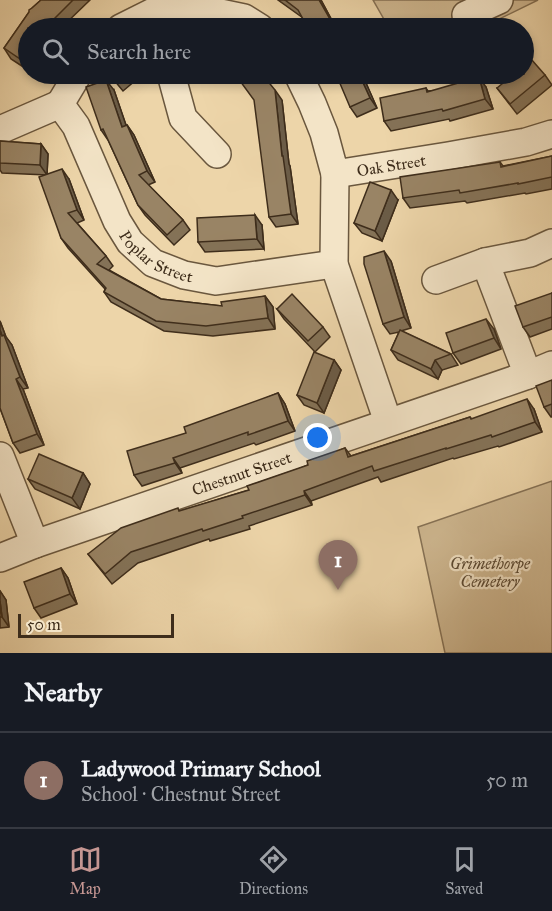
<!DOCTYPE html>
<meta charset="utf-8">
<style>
:root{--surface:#171b24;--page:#20242c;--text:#f1f3f6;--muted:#9ea1a6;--line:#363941;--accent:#c59692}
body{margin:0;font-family:"IM FELL Great Primer",serif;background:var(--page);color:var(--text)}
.scale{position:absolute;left:18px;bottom:15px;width:156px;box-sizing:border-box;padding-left:6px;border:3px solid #3e2d1b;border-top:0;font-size:16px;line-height:21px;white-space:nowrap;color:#3e2d1b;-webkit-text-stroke:4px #f3e4c7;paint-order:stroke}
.you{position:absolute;left:318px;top:438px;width:21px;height:21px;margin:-15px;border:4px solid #fff;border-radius:50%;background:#1a73e8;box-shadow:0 0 0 9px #1a73e833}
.badge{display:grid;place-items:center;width:39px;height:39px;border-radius:50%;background:var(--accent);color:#fff;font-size:20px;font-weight:700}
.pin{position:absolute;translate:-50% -50px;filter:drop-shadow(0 2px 3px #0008)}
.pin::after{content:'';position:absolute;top:32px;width:21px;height:18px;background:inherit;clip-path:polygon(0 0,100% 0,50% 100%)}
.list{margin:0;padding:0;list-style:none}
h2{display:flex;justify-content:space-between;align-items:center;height:78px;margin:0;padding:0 24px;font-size:26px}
h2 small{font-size:20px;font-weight:400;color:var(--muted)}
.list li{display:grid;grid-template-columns:39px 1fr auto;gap:18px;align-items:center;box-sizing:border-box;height:96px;padding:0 24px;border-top:2px solid var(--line)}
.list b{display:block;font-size:22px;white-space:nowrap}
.list p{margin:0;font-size:20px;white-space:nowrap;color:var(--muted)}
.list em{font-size:20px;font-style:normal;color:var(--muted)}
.icon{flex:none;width:33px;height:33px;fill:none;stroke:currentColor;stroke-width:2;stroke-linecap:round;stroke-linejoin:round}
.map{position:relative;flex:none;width:552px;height:653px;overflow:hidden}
.search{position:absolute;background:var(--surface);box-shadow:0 3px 9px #0003;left:18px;right:18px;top:18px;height:66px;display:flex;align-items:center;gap:15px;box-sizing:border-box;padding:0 21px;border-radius:33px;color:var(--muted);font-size:22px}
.sheet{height:174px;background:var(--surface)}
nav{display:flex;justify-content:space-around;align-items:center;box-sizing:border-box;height:84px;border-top:2px solid var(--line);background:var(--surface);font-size:16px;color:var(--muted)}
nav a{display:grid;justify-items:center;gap:3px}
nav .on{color:var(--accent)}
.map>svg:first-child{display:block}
.green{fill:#cfb891;stroke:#867256;stroke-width:1.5}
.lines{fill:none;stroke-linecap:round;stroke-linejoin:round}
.minor-casing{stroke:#6a573e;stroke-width:30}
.minor{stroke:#f3e4c7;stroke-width:27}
.wall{fill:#847257;stroke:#3e2d1b;stroke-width:1.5}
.shaded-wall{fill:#6b5c47;stroke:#3e2d1b;stroke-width:1.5}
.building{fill:#998465;stroke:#3e2d1b;stroke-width:1.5}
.labels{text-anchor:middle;stroke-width:4.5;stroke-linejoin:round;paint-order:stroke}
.street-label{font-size:16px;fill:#3e2d1b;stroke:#f3e4c7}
.park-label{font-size:16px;font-style:italic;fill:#5b4933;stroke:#f3e4c7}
</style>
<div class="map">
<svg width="552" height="653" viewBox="0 0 552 653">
<rect width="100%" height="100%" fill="#edd5a9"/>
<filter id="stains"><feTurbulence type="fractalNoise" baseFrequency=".00333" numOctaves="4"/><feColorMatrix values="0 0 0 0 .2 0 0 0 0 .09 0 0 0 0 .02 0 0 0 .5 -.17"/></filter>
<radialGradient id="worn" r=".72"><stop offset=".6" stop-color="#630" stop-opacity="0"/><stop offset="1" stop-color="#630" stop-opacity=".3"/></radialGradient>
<g class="green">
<path d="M 373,0 L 538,0 L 481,28 L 389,28 Z"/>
<path d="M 552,481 L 552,653 L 445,653 L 418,527 Z"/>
</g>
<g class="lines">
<g class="minor-casing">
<g id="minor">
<path d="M 466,15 L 499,0"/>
<path d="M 121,28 L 155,11 L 182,8 L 211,11 L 244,18 L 260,28"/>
<path d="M 171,74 L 183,118 L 217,154"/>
<path id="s1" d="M 298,74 L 312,103 L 324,133 L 335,174 L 448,156 L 526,142 L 552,134"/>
<path id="s2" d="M 60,104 L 76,126 L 117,221 L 130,242 L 153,263 L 184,275 L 216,281 L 334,264"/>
<path d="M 60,104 L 78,74"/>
<path d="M 0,130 L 60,104"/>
<path d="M 335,174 L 334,264 L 388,422"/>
<path d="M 485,262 L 528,375"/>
<path d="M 436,280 L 485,262 L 530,253 L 552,243"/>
<path d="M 0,456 L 35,544"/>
<path id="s3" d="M 0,558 L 35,544 L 528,375 L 552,365"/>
</g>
</g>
<use href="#minor" class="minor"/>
</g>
<g class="wall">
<path d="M 41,0 L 90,0 L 61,28 L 28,28 L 28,70 L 11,59 L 4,48 L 32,8 Z"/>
<path d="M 278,0 L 321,0 L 336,28 L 308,28 L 303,18 Z"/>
<path d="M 109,74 L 143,74 L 123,91 Z"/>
<path d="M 362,74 L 377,108 L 357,117 L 350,107 Z"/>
<path d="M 545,75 L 552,85 L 517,114 L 497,88 Z"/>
<path d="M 486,87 L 493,109 L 450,121 L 449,119 L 391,131 L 384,121 L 426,88 L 428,91 Z"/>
<path d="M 114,90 L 126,125 L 127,125 L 134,135 L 155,182 L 148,185 L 183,220 L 190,230 L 174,245 L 145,215 L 138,205 L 108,140 L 101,130 Z"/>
<path d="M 282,100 L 289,164 L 290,166 L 298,224 L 276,227 L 269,217 Z"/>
<path d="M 0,141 L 41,144 L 48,154 L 47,174 L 69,179 L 84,220 L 77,223 L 106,256 L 113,266 L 109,270 L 161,299 L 222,306 L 265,296 L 273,307 L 275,329 L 213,336 L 164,331 L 111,302 L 104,292 L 105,289 L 68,248 L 61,238 L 47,175 L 2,173 L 0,170 Z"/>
<path d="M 552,156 L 552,189 L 526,194 L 525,193 L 467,203 L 465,201 L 410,208 L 403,198 L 500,162 L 503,166 Z"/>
<path d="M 398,200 L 382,241 L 362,233 L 354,223 Z"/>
<path d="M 262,225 L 264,249 L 205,252 L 198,242 Z"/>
<path d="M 391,261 L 411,328 L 401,331 L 451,354 L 458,365 L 442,370 L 438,379 L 398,360 L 391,350 L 399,332 L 390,334 L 383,324 Z"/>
<path d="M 552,293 L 552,329 L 530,337 L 523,327 Z"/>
<path d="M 277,309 L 323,327 L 330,337 L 315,352 L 284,319 Z"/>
<path d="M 0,321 L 6,337 L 12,345 L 28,388 L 23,389 L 44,445 L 20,453 L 13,443 L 0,408 Z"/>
<path d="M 494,329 L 501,349 L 461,364 L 453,353 Z"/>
<path d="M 334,360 L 341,370 L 324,413 L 304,405 L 297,395 Z"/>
<path d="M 552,380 L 552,417 L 551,417 L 544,407 Z"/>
<path d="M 278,393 L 285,404 L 295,431 L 256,445 L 254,443 L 180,468 L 182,473 L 142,486 L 134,475 L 186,433 Z"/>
<path d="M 534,409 L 542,432 L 499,447 L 498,446 L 454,459 L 453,458 L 381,482 L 378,477 L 311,501 L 312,505 L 249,526 L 250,529 L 210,541 L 209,539 L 138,563 L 112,584 L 88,554 L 180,511 L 249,490 L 308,465 L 345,448 L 351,456 L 470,417 L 472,419 Z"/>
<path d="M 83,473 L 90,484 L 80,509 L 35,489 L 28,479 Z"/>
<path d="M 61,568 L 68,578 L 77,604 L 41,618 L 34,608 Z"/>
<path d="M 0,591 L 6,600 L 9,627 L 0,628 Z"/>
</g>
<g class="shaded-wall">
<path d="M 319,0 L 321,0 L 336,28 L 335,28 Z"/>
<path d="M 28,52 L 28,69 L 23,61 Z"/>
<path d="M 359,74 L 362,74 L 377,108 L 370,98 Z"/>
<path d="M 479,77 L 486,87 L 493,109 L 485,99 Z"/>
<path d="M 106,80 L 114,90 L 130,137 L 122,127 Z"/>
<path d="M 275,90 L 282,100 L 289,164 L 290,166 L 298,224 L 291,214 L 282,156 Z"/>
<path d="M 127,125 L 134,135 L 155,182 L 147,171 Z"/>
<path d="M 41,144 L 48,154 L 47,175 L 40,165 Z"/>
<path d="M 62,169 L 69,179 L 84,220 L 77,210 Z"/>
<path d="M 391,190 L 398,200 L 382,241 L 375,231 Z"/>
<path d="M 255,215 L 262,225 L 264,249 L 257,239 Z"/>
<path d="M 384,251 L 391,261 L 411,328 L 404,317 Z"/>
<path d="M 265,296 L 273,307 L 275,329 L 268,318 Z"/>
<path d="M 486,319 L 494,329 L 501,349 L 494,338 Z"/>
<path d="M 0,321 L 6,337 L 12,345 L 28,388 L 20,377 L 2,336 L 0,330 Z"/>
<path d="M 334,360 L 341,370 L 324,413 L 317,403 Z"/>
<path d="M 435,360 L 442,370 L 438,379 L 431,369 Z"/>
<path d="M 16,379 L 23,389 L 44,445 L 37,434 Z"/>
<path d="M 278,393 L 285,404 L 295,431 L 288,421 Z"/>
<path d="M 527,399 L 534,409 L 542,432 L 535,422 Z"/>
<path d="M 173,458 L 180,468 L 182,473 L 175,463 Z"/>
<path d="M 83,473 L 90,484 L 80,509 L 72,498 Z"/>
<path d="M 304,491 L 311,501 L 312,505 L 305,495 Z"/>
<path d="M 61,568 L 68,578 L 77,604 L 70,594 Z"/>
<path d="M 0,591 L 6,600 L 9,627 L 2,617 L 0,601 Z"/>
</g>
<g class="building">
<path d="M 41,0 L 73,0 L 45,28 L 28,28 L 28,52 L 23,61 L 4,48 L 29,12 L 29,10 L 32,8 Z"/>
<path d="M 285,0 L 319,0 L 335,28 L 308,28 L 298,10 Z"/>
<path d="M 174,22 L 215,28 L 172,28 Z"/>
<path d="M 531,59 L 545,75 L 510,104 L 497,88 L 514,74 L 524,74 L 524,65 Z"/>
<path d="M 110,74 L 124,74 L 116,80 Z"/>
<path d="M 235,74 L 262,74 L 275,90 L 282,156 L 283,156 L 291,214 L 269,217 L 254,100 Z"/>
<path d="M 336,74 L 359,74 L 370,98 L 350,107 Z"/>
<path d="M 479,77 L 485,99 L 443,111 L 442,109 L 384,121 L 380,98 L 426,88 L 427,92 Z"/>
<path d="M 106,80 L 122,127 L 127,125 L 147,171 L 139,175 L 183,220 L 167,235 L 138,205 L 103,129 L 101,130 L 86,87 Z"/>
<path d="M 0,141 L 41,144 L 40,165 L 0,163 Z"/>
<path d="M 552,156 L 552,177 L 518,184 L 518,183 L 460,193 L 459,190 L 403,198 L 400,177 L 500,162 L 501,167 Z"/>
<path d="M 62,169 L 77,210 L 68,213 L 106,256 L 97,264 L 161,299 L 222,306 L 221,302 L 265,296 L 268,318 L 206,326 L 156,321 L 104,292 L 106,288 L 61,238 L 39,177 Z"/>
<path d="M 370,182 L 391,190 L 375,231 L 354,223 Z"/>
<path d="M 255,215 L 257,239 L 198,242 L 197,218 Z"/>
<path d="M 384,251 L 404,317 L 383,324 L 364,264 L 364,257 Z"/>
<path d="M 552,293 L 552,317 L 523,327 L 515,306 Z"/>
<path d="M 292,294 L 323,327 L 308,341 L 277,309 Z"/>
<path d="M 486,319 L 494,338 L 453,353 L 446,333 Z"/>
<path d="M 0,330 L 2,336 L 4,335 L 20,377 L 16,379 L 37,434 L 13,443 L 0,408 Z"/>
<path d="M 400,330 L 451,354 L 435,360 L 431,369 L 391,350 Z"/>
<path d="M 314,352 L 334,360 L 317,403 L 297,395 Z"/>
<path d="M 552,380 L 552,404 L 544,407 L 536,386 Z"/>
<path d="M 278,393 L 288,421 L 248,435 L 248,432 L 173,458 L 175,463 L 134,475 L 127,451 L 186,433 L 184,427 Z"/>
<path d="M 527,399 L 535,422 L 492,437 L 491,435 L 446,449 L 446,448 L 374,471 L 372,466 L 304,491 L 305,495 L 242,516 L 243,518 L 203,531 L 202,529 L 131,552 L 105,574 L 88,554 L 121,528 L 178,508 L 179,511 L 249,490 L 247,486 L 308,465 L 307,461 L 345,448 L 348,457 L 470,417 L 471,419 Z"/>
<path d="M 39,454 L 83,473 L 72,498 L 28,479 Z"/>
<path d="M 61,568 L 70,594 L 34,608 L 24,582 Z"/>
<path d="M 0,601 L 2,617 L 0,617 Z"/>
</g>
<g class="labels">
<g class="street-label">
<text dy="6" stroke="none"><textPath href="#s1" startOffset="164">Oak Street</textPath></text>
<text dy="6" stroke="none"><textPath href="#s2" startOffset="186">Poplar Street</textPath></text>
<text dy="6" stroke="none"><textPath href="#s3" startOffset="256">Chestnut Street</textPath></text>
</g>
<g class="park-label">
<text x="490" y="569">Grimethorpe<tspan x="490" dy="18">Cemetery</tspan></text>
</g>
</g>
<rect width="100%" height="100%" filter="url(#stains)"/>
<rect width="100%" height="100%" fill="url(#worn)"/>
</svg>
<div class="scale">50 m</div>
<div class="you"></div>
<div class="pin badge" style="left:338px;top:590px;background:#8d6e63">1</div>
<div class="search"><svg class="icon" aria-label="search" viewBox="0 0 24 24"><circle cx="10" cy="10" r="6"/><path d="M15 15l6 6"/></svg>Search here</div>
</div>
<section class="sheet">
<h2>Nearby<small></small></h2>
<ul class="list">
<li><span class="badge" style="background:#8d6e63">1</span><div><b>Ladywood Primary School</b><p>School · Chestnut Street</p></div><em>50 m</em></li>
</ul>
</section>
<nav>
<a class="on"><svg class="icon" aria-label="map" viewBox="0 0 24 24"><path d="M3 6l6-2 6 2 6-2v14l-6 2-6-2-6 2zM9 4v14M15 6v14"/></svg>Map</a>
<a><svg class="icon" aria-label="directions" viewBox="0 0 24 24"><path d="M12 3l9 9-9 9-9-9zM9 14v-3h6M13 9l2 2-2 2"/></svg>Directions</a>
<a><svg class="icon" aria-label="saved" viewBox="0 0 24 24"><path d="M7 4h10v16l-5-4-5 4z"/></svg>Saved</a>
</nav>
